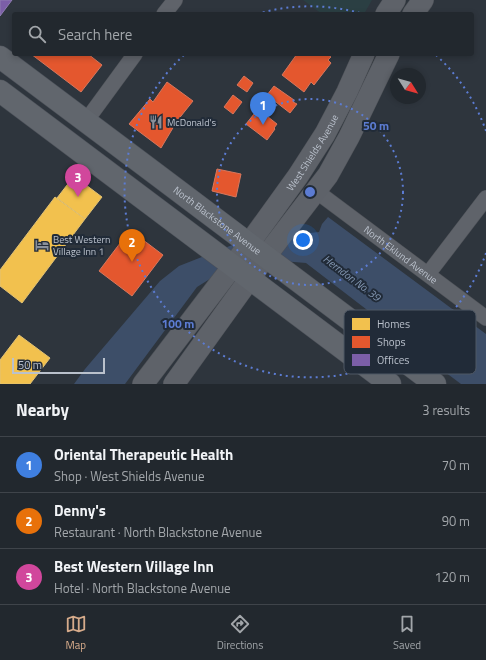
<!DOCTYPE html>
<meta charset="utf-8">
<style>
:root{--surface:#22282e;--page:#2e343a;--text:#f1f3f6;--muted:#a2a6aa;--line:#3f444a;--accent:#d6ab8b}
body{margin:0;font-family:"Titillium Web",sans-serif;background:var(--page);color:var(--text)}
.compass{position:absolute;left:390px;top:68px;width:36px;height:36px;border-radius:50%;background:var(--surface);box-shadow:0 2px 6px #0003;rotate:127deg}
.scale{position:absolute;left:12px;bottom:10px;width:93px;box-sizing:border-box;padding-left:4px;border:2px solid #bac1cc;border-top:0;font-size:11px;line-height:14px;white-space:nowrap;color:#bac1cc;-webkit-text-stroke:3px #212b38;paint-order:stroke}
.you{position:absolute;left:303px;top:240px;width:14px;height:14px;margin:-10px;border:3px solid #fff;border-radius:50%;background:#1a73e8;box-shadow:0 0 0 6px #1a73e833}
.badge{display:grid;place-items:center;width:26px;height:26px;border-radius:50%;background:var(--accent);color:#fff;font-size:13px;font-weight:700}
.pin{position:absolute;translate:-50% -33px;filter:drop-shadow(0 1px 2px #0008)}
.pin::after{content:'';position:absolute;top:21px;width:14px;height:12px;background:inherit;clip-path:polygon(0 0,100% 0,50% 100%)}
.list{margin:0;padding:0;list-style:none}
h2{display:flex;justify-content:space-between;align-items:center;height:52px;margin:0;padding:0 16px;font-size:17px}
h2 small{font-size:13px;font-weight:400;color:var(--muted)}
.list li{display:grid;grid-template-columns:26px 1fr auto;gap:12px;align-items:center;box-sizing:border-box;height:56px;padding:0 16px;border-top:1px solid var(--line)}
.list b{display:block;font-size:15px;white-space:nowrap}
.list p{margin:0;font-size:13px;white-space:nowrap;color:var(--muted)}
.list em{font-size:13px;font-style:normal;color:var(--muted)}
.icon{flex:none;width:22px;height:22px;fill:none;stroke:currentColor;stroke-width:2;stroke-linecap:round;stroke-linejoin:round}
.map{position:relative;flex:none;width:486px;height:384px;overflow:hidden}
.search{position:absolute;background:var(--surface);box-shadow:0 2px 6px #0003;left:12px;right:12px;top:12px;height:44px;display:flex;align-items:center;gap:10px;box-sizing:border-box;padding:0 14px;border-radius:4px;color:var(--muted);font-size:15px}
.sheet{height:220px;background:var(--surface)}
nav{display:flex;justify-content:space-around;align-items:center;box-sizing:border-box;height:56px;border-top:1px solid var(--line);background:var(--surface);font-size:11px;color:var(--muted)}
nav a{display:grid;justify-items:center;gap:2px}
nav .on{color:var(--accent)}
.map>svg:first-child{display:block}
.green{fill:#2b3f43}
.water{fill:#3d4e68}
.homes{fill:#f2c14e;stroke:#e1c174}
.shops{fill:#e4572e;stroke:#d7775d}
.offices{fill:#7b5ea7;stroke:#8e7cb2}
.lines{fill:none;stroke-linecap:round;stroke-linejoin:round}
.street-casing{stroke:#4d5157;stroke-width:16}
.secondary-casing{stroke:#4d5157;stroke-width:22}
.primary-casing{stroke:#4c5159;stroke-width:23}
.street{stroke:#5f636a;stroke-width:15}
.secondary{stroke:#5e6269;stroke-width:21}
.primary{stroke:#61666d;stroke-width:22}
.ring{fill:none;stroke:#5c7cd3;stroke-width:2;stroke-dasharray:2 4}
.labels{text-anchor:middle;stroke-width:4;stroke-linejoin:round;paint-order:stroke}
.poi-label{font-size:10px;fill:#bac1cc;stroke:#212b38;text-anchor:start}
.street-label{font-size:10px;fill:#bac1cc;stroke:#212b38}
.water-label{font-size:11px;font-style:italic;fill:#8397b2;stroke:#212b38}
.key{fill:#212b38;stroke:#4f5864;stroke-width:1}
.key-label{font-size:11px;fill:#bac1cc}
.centre{fill:#5c7cd3;stroke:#212b38;stroke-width:2}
.ring-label{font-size:12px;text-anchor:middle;font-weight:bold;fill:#5c7cd3;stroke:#212b38;stroke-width:4;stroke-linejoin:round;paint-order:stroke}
</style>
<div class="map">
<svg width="486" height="384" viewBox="0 0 486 384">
<rect width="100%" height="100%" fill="#2e353d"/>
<path class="green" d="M 303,0 L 372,0 L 364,14 L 322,14 Z"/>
<path class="water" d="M 328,217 L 486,334 L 486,384 L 461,384 L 421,354 L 375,316 L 306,263 L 282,261 L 213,277 L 197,287 L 125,384 L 74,384 L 85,369 L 160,281 L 179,266 L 245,240 L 319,232 L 322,224 Z"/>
<g class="homes">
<path d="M 74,176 L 102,197 L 85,219 L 57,198 Z"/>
<path d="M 55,197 L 85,219 L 22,303 L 0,286 L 0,270 Z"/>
<path d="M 19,335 L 50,358 L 30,384 L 0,384 L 0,360 Z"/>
</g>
<g class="shops">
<path d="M 31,54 L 88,54 L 102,65 L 81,92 Z"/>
<path d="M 297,54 L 327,54 L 331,57 L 328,60 L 331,63 L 314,85 L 311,82 L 304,92 L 282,75 Z"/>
<path d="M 244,76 L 253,83 L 247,92 L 237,85 Z"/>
<path d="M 167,82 L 193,101 L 177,121 L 161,148 L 129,124 L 150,99 L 153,102 Z"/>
<path d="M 274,86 L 294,100 L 293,102 L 297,104 L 290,113 L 267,95 Z"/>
<path d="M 233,95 L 242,102 L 233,114 L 224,107 Z"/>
<path d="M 258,109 L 277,124 L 274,128 L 275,129 L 267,140 L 246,124 Z"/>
<path d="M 217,169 L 241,174 L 236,197 L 212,191 Z"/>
<path d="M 130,230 L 163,255 L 132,296 L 99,271 Z"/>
</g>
<path class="offices" d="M 0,0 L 12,0 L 0,16 Z"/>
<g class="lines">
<g class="street-casing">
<g id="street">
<path d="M 164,14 L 175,0"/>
<path d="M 86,121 L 135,54"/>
<path id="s1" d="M 316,191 L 486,318"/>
<path d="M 428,274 L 486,198"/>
</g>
</g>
<g class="secondary-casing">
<g id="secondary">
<path d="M 386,14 L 395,0"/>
<path d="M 413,14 L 423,0"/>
<path id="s2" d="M 143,384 L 233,266 L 298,176 L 325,134 L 347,92 L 364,54"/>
<path d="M 174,384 L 266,256 L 328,175 L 349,137 L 389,54"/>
</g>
</g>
<g class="primary-casing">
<g id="primary">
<path id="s3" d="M 0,57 C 145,166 290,274 435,384"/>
<path d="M 0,91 L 390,384"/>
</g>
</g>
<use href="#street" class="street"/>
<use href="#secondary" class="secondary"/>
<use href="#primary" class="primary"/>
</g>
<g class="ring">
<circle cx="310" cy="192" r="93"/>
<path d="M486 253A186 186 0 1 1 184 55M257 14A186 186 0 0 1 363 14M436 55A186 186 0 0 1 486 131"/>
</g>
<defs>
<g id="restaurant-bare" transform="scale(1.08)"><path d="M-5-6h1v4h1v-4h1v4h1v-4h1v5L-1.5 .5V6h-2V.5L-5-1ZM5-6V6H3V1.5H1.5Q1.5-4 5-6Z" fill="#89909a" stroke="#212b38" stroke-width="2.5" paint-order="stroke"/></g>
<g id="hotel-bare" transform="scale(1.08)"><path d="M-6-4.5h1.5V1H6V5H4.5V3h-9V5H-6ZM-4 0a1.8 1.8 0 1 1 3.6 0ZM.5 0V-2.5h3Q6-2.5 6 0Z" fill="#89909a" stroke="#212b38" stroke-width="2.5" paint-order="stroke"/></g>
</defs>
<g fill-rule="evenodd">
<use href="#restaurant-bare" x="156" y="122"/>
<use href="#hotel-bare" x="42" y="245"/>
</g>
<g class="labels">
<g class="poi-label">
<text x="167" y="126">McDonald's</text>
<text x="53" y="243">Best Western<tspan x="53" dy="12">Village Inn 1</tspan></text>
</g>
<g class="street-label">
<text dy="4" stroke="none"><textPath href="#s2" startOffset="287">West Shields Avenue</textPath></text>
<text dy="4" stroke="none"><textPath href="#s3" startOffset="272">North Blackstone Avenue</textPath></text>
<text dy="4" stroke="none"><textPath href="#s1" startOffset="106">North Eklund Avenue</textPath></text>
</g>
<g class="water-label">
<text transform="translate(352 278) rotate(37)" y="4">Herndon No. 39</text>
</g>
</g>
<rect x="344" y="310" width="132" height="64" rx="6" class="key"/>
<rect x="352" y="318" width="18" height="12" fill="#f2c14e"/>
<rect x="352" y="336" width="18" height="12" fill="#e4572e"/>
<rect x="352" y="354" width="18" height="12" fill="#7b5ea7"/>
<g class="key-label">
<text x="377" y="328">Homes</text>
<text x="377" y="346">Shops</text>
<text x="377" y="364">Offices</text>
</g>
<circle cx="310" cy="192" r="6" class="centre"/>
<g class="ring-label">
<text x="376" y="130">50 m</text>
<text x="178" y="328">100 m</text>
</g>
</svg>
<svg class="compass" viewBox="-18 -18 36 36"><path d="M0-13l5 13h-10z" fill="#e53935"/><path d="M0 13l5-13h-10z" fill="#a2a6aa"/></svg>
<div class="scale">50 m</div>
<div class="you"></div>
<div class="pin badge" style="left:263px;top:125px;background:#3f7fe0">1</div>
<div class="pin badge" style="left:132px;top:262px;background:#e8710a">2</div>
<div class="pin badge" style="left:78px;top:197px;background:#d1479c">3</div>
<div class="search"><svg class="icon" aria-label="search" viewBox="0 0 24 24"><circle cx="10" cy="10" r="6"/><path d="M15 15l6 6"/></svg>Search here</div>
</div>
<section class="sheet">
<h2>Nearby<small>3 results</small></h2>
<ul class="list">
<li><span class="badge" style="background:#3f7fe0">1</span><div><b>Oriental Therapeutic Health</b><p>Shop · West Shields Avenue</p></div><em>70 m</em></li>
<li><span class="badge" style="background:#e8710a">2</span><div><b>Denny's</b><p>Restaurant · North Blackstone Avenue</p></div><em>90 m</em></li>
<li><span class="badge" style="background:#d1479c">3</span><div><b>Best Western Village Inn</b><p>Hotel · North Blackstone Avenue</p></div><em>120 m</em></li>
</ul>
</section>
<nav>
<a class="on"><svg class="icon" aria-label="map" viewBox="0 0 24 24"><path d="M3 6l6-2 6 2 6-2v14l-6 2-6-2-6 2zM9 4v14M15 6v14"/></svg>Map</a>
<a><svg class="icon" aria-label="directions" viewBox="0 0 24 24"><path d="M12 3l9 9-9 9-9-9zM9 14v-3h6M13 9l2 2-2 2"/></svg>Directions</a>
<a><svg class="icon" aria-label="saved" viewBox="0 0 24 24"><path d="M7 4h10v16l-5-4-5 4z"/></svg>Saved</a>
</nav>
